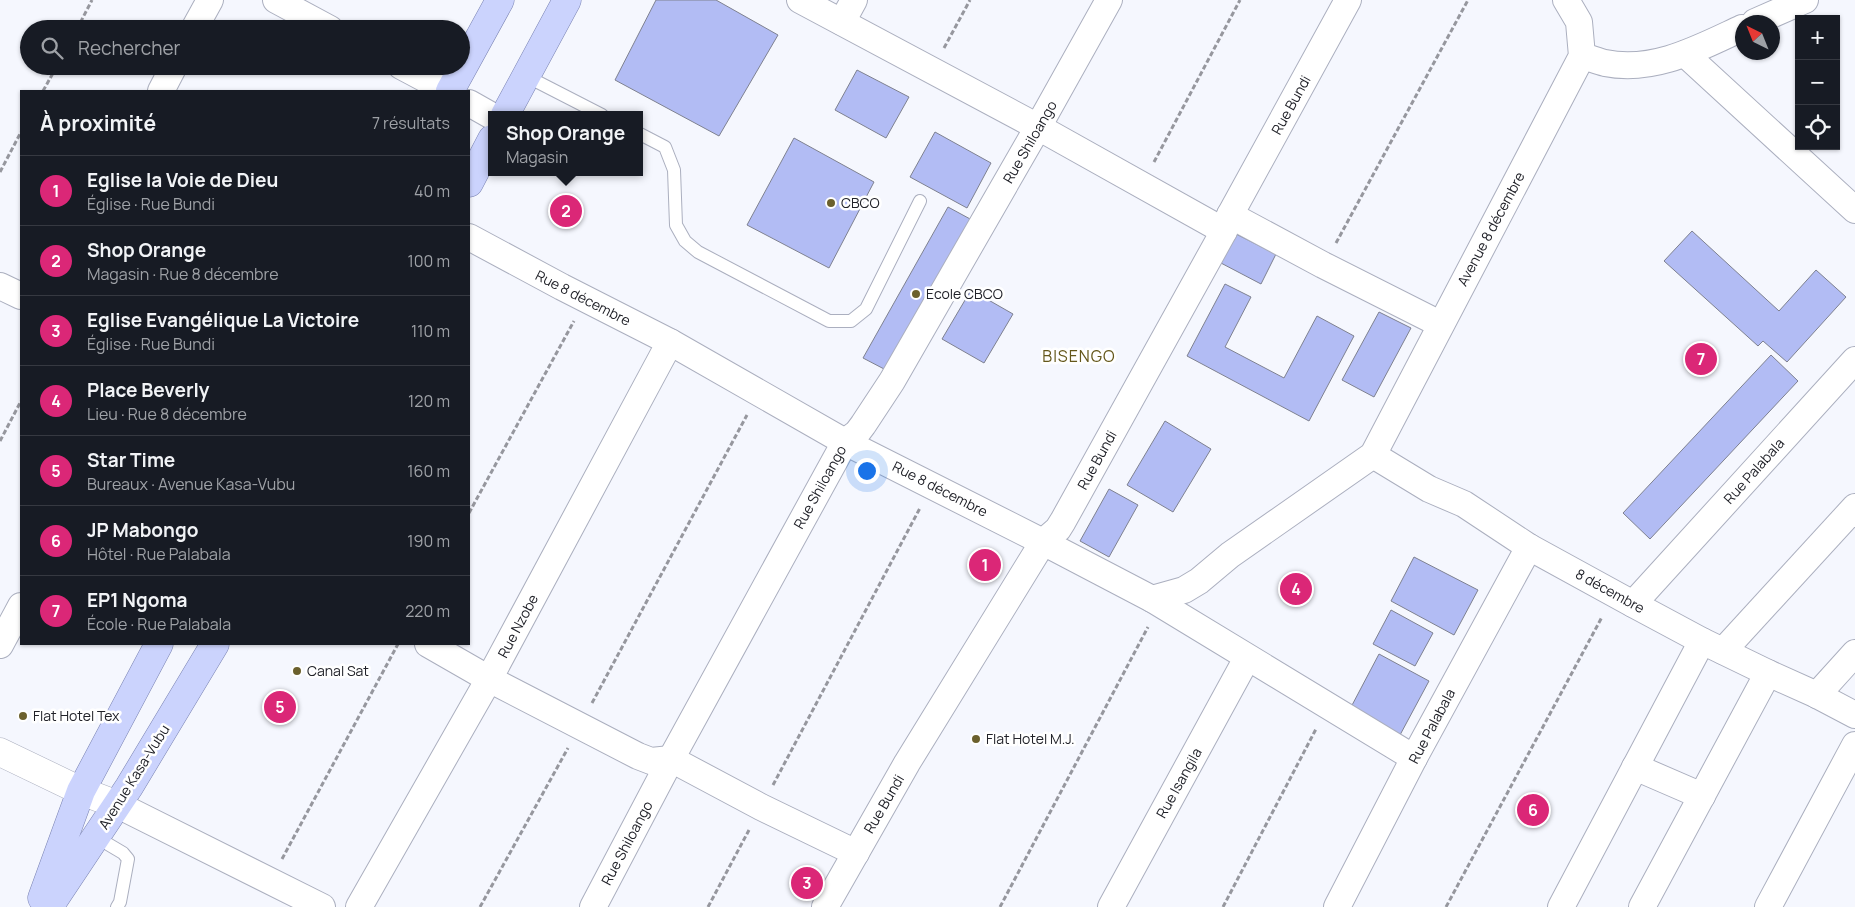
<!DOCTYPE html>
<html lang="fr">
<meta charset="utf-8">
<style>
:root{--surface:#171b24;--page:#20242c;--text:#f1f3f6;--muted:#9ea1a6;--line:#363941;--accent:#db2777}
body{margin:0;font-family:Manrope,sans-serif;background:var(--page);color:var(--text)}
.controls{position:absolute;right:15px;top:15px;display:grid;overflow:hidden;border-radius:0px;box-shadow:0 1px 4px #0004}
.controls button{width:45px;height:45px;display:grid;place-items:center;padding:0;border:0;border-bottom:1px solid var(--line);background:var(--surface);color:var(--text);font:25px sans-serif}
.compass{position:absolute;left:1735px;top:15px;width:45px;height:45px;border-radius:50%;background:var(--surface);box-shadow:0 1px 4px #0004;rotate:317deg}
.you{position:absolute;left:866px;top:470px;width:18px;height:18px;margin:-12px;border:4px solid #fff;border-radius:50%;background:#1a73e8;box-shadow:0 0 0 8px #1a73e833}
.badge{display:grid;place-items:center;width:32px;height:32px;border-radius:50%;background:var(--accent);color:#fff;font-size:16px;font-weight:700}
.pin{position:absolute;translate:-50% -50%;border:2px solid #fff;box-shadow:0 1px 5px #0006}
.popup{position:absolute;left:488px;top:111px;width:155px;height:65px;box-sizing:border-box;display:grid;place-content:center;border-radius:0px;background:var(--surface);filter:drop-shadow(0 1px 4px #0005);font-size:16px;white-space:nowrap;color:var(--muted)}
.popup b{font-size:19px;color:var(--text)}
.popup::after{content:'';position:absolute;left:50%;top:100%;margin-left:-10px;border:10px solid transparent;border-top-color:var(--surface)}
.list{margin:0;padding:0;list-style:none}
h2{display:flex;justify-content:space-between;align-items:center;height:65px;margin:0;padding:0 20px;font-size:21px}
h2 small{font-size:16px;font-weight:400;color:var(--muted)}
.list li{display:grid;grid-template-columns:32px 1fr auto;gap:15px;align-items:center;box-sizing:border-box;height:70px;padding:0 20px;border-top:1px solid var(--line)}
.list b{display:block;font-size:19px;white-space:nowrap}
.list p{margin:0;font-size:16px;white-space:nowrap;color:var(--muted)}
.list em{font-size:16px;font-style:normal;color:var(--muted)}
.icon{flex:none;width:28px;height:28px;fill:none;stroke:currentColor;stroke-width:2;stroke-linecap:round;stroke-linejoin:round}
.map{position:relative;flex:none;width:1855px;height:907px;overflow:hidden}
.search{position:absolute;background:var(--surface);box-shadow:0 1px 4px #0004;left:20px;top:20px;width:450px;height:55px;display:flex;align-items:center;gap:12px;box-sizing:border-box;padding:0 18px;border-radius:28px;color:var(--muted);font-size:19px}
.panel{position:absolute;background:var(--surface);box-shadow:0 1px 4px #0004;left:20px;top:90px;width:450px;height:555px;border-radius:0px}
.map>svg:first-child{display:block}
.building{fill:#b2bcf4;stroke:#7e8190}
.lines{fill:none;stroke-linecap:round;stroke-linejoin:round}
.service-casing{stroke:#abafbf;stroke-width:14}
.minor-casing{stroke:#abafbf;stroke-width:28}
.tertiary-casing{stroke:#abafbf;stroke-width:29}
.primary-casing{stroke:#7982b2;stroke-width:29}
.path{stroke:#96979e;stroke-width:3;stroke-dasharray:5 2.5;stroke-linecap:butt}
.service{stroke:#fff;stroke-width:12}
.minor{stroke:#fff;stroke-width:26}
.tertiary{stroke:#fff;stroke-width:28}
.primary{stroke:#cbd3fd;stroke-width:28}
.poi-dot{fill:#6b602d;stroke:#fff;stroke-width:2}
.labels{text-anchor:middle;stroke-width:5;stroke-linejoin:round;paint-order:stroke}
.street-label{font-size:14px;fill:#212229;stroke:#fff}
.poi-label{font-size:14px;fill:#212229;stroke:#fff;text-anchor:start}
.quarter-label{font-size:16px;letter-spacing:1px;fill:#64571b;stroke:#fff}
</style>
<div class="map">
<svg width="1855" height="907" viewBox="0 0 1855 907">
<rect width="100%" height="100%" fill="#f5f7fe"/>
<g class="building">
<path d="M 656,0 L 716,0 L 778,35 L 719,136 L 615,80 Z"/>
<path d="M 857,70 L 909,97 L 886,138 L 835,110 Z"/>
<path d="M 935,132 L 991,163 L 967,208 L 910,177 Z"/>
<path d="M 794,138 L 874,182 L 829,268 L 747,225 Z"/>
<path d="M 948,207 L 972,220 L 886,370 L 863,358 Z"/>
<path d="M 1692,231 L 1779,311 L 1816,270 L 1846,297 L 1787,362 L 1763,341 L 1758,346 L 1664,261 Z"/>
<path d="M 1234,233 L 1276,254 L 1261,284 L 1219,262 Z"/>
<path d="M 1225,284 L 1251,297 L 1225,347 L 1284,378 L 1317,316 L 1354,336 L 1309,421 L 1187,356 Z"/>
<path d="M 971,290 L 1013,314 L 984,363 L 942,339 Z"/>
<path d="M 1379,312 L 1411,328 L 1374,397 L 1342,380 Z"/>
<path d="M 1771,355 L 1798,381 L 1650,539 L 1623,513 Z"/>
<path d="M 1165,421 L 1211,449 L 1173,512 L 1127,485 Z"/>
<path d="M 1109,489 L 1138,505 L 1109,557 L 1080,541 Z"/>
<path d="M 1414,557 L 1478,590 L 1454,635 L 1391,601 Z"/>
<path d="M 1391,610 L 1433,633 L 1415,666 L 1373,644 Z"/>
<path d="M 1379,654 L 1429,681 L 1400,735 L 1350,709 Z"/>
</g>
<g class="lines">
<g class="service-casing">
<g id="service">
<path d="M 526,76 L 602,115"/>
<path d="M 640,134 L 665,147 L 674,170 L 676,225 L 685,241 L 698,252 L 829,321 L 851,321 L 866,309 L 920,201"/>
<path d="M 96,837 L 123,853 L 128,859 L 120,902 L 117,907"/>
</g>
</g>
<g class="minor-casing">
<g id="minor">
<path d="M 276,0 L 330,29"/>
<path d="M 800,0 L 1038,127 L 1224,231"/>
<path d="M 842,22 L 854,0"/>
<path d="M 1755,22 L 1805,0"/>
<path d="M 194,29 L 210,0"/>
<path d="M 1685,54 L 1855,210"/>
<path d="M 1582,56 C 1590,58 1597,61 1605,63 C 1654,73 1699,48 1742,28"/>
<path d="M 401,66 L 448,91"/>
<path d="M 161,91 L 174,66"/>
<path d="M 469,103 L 492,116"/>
<path d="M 1230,215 L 1323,265 L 1440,324"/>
<path d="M 469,237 L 562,287 L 670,342 L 845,442 L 1043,542 L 1152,599 L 1184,590 L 1199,581 L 1230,555 L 1373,455 L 1582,56 L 1579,22 L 1566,0"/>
<path d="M 0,286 L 21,296"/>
<path d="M 1373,455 L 1429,489 L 1464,504 L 1529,547 L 1633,604 L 1702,641 L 1768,673 L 1817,695 L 1855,715"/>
<path d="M 1152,599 L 1414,758"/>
<path d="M 1633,604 L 1855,360"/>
<path d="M 428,644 L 489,679 L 638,756 L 651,761 L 671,759 L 761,807 L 856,853"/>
<path d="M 0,645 L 21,606"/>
<path d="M 1723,651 L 1855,507"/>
<path d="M 1817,695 L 1855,653"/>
<path d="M 1635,767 L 1702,796"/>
<path d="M 118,805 L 322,907"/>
<path d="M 359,907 L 489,679 L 670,342"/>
<path d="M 593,907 L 671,759 L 845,442 L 857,433 L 863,425 L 892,381 L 1038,127 L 1109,0"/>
<path d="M 825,907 L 907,763 L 1043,542 L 1058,529 L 1063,521 L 1224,231 L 1230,215 L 1348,0"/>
<path d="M 1111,907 L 1247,658"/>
<path d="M 1337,907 L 1414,758 L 1529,547"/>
<path d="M 1561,907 L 1702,641"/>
<path d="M 1642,907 L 1768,673"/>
<path d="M 1768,907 L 1855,745"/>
</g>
</g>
<g class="tertiary-casing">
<path id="tertiary" d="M 0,752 L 81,791 L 118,805"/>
</g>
<g class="primary-casing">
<g id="primary">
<path d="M 450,91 L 500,0"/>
<path d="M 505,115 L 567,0"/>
<path d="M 469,183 L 492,139"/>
<path d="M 42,898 L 81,791 L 159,644"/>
<path d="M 49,907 L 129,787 L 215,644"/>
</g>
</g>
<g class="path">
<path d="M 77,29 L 92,0"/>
<path d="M 944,48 L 970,0"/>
<path d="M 43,91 L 57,66"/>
<path d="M 1154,162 L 1240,0"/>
<path d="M 0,172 L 21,132"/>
<path d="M 1336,243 L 1468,0"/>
<path d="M 0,441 L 21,401"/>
<path d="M 469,513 L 574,321"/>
<path d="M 592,703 L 747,415"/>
<path d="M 773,785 L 920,508"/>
<path d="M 282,859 L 398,644"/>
<path d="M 480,907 L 568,748"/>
<path d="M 708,907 L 749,830"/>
<path d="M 1000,907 L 1148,627"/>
<path d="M 1223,907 L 1316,729"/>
<path d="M 1446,907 L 1602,617"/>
</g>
<use href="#service" class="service"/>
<use href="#minor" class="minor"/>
<use href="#tertiary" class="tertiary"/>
<use href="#primary" class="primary"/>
</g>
<g class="poi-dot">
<circle cx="831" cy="203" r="5"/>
<circle cx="916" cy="294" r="5"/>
<circle cx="297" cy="671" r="5"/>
<circle cx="23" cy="716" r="5"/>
<circle cx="976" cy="739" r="5"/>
</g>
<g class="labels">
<g class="street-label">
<text transform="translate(1291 105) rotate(-61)" y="5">Rue Bundi</text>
<text transform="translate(1030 142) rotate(-60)" y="5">Rue Shiloango</text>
<text transform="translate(1491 229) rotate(-62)" y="5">Avenue 8 décembre</text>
<text transform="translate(583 298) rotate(27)" y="5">Rue 8 décembre</text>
<text transform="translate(1097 460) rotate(-61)" y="5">Rue Bundi</text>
<text transform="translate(1754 471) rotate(-48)" y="5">Rue Palabala</text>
<text transform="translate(820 487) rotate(-61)" y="5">Rue Shiloango</text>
<text transform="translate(940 489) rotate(27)" y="5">Rue 8 décembre</text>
<text transform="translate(1610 591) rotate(29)" y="5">8 décembre</text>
<text transform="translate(518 626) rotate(-62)" y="5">Rue Nzobe</text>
<text transform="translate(1432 726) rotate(-62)" y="5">Rue Palabala</text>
<text transform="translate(134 777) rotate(-58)" y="5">Avenue Kasa-Vubu</text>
<text transform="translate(1179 783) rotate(-61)" y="5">Rue Isangila</text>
<text transform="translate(884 804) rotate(-60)" y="5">Rue Bundi</text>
<text transform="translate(627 843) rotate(-62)" y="5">Rue Shiloango</text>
</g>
<g class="poi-label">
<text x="841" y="208">CBCO</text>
<text x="926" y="299">Ecole CBCO</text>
<text x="307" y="676">Canal Sat</text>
<text x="33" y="721">Flat Hotel Tex</text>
<text x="986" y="744">Flat Hotel M.J.</text>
</g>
<g class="quarter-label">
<text x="1079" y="362">BISENGO</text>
</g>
</g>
</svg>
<div class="controls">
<button>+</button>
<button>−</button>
<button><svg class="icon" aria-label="locate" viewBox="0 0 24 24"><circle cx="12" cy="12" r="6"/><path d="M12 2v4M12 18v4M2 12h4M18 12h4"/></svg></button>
</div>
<svg class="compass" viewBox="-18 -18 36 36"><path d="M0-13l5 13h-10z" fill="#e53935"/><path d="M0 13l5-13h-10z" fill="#9ea1a6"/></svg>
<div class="you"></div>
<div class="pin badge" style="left:985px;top:565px">1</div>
<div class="pin badge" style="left:566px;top:211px">2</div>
<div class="popup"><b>Shop Orange</b>Magasin</div>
<div class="pin badge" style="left:807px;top:883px">3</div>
<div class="pin badge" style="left:1296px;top:589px">4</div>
<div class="pin badge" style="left:280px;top:707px">5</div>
<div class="pin badge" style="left:1533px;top:810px">6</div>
<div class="pin badge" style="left:1701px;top:359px">7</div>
<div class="search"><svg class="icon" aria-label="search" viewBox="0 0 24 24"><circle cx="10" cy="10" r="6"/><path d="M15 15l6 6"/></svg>Rechercher</div>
<section class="panel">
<h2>À proximité<small>7 résultats</small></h2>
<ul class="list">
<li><span class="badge">1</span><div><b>Eglise la Voie de Dieu</b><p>Église · Rue Bundi</p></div><em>40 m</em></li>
<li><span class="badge">2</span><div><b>Shop Orange</b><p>Magasin · Rue 8 décembre</p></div><em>100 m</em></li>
<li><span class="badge">3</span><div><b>Eglise Evangélique La Victoire</b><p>Église · Rue Bundi</p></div><em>110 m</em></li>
<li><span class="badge">4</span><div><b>Place Beverly</b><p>Lieu · Rue 8 décembre</p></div><em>120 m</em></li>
<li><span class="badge">5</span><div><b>Star Time</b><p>Bureaux · Avenue Kasa-Vubu</p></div><em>160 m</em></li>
<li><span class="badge">6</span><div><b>JP Mabongo</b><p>Hôtel · Rue Palabala</p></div><em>190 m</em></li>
<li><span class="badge">7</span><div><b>EP1 Ngoma</b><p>École · Rue Palabala</p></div><em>220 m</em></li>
</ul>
</section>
</div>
